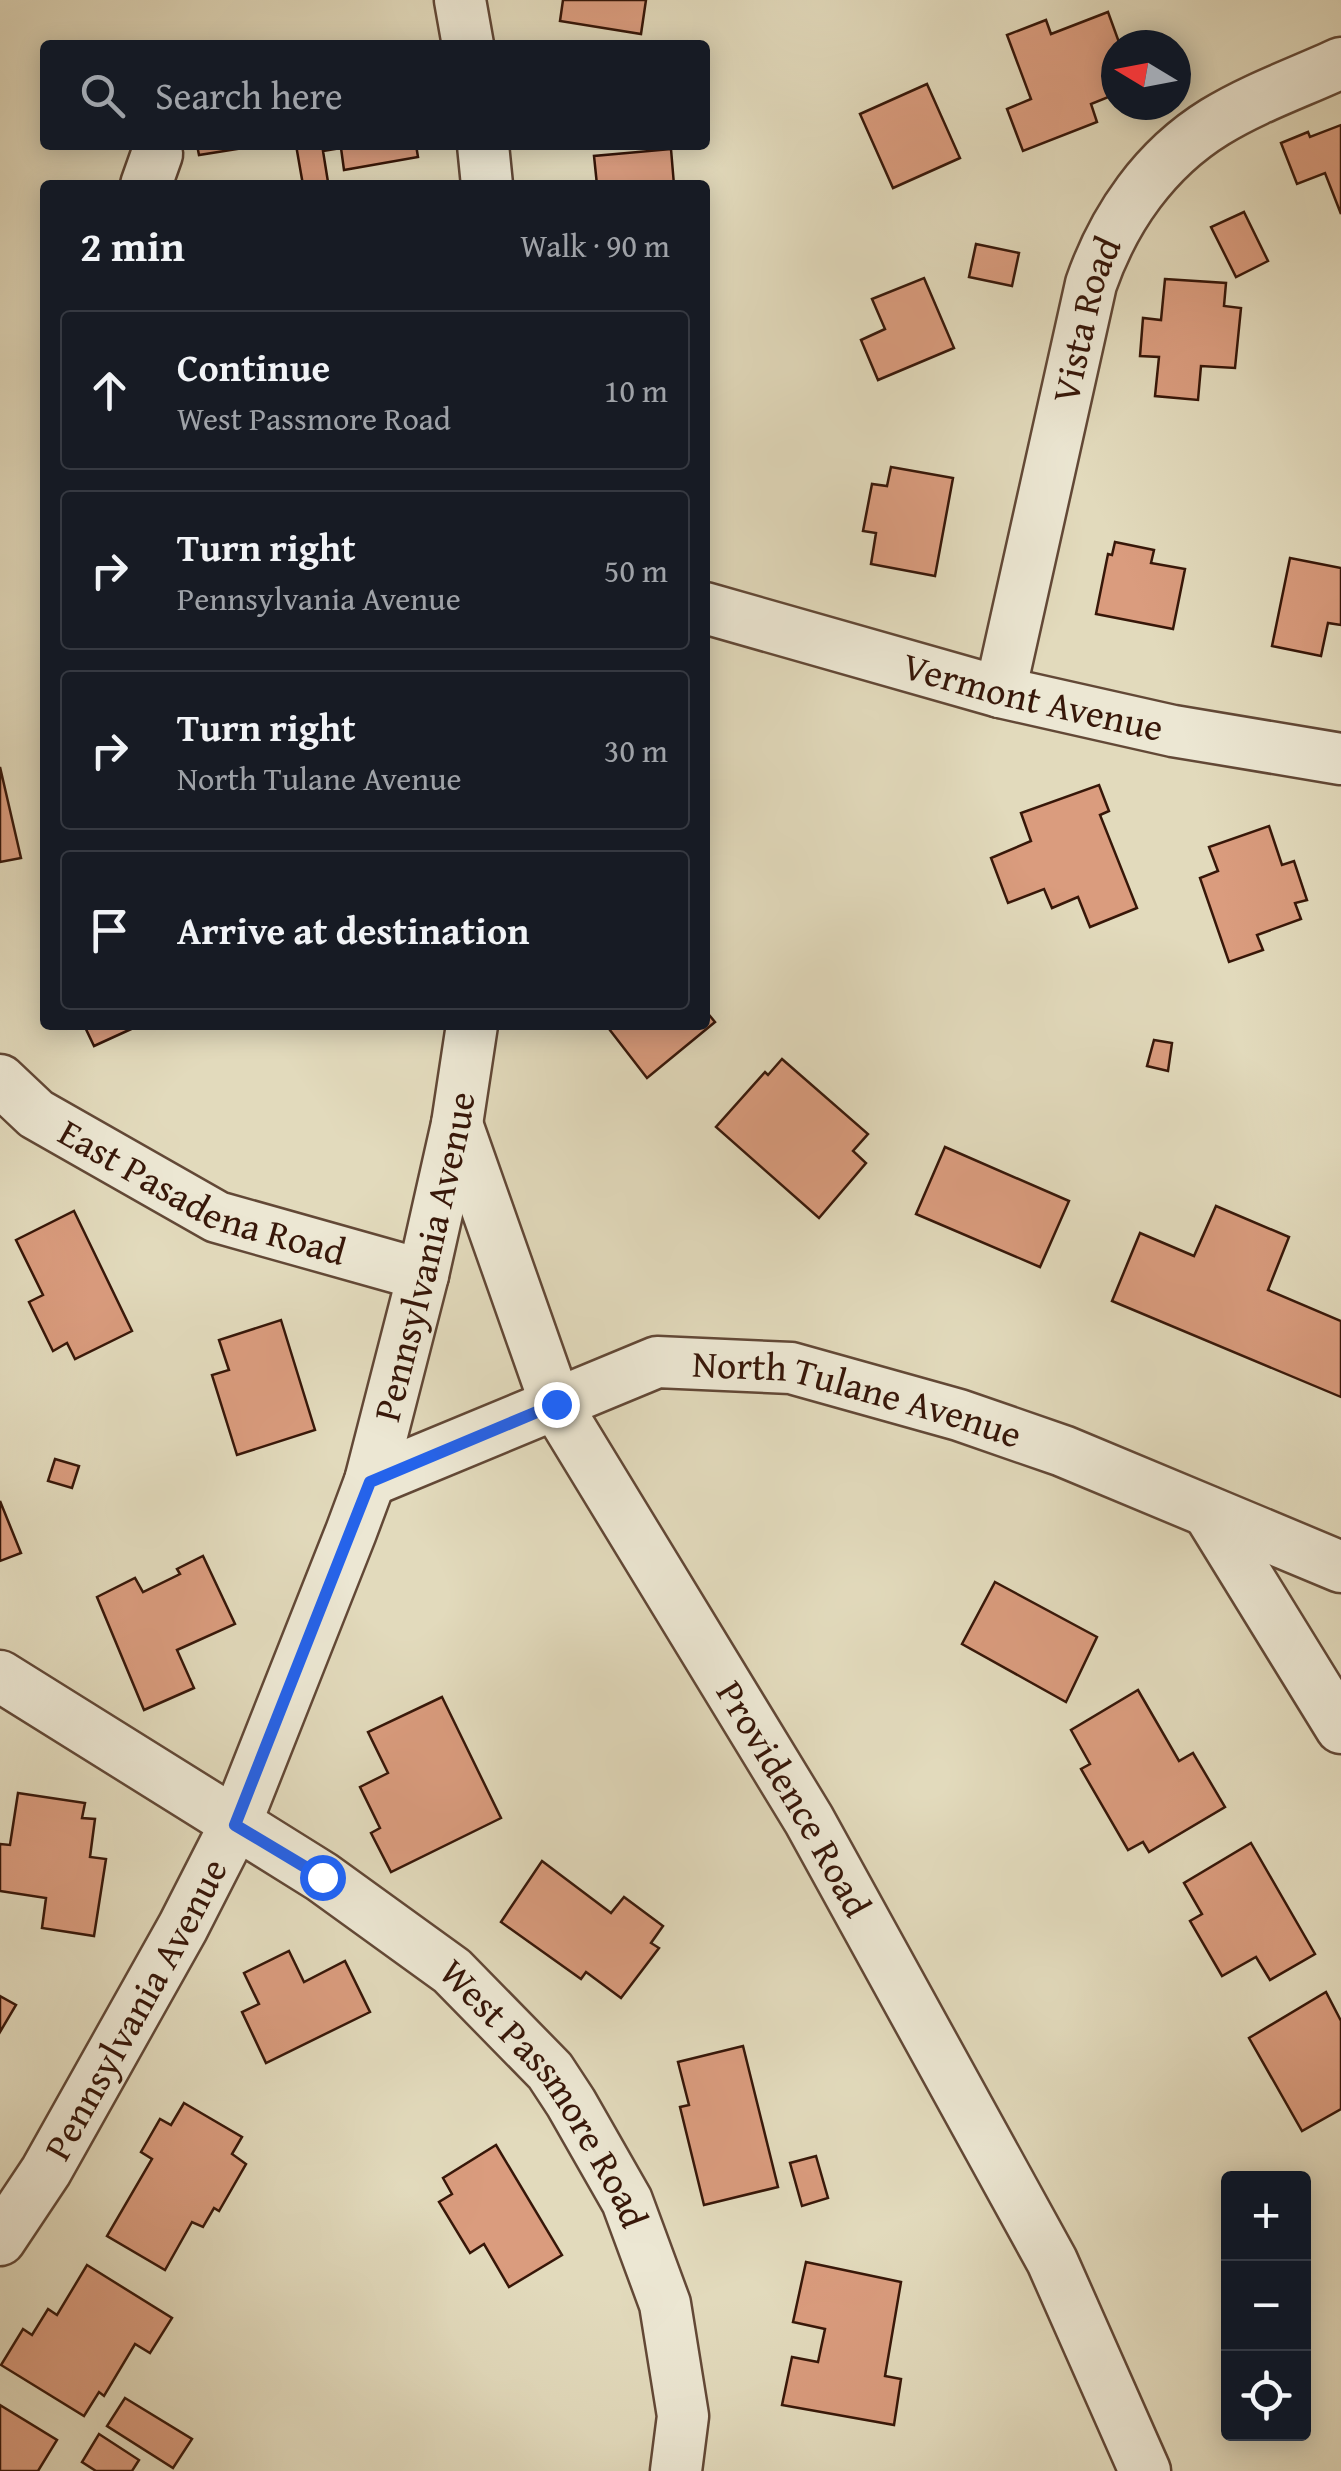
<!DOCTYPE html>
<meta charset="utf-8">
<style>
:root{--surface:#171b24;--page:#20242c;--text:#f1f3f6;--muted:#9ea1a6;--line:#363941}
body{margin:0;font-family:"Gentium Book Plus",serif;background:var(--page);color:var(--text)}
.controls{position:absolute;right:30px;bottom:30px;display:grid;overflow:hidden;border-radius:10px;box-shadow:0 5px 25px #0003}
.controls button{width:90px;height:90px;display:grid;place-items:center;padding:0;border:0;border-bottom:2px solid var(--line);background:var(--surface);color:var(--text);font:50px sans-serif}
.compass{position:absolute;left:1101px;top:30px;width:90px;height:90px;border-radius:50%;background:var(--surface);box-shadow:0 5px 25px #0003;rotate:280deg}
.stop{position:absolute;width:30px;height:30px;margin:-22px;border:8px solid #2563eb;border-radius:50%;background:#fff}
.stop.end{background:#2563eb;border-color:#fff;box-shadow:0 2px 10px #0008}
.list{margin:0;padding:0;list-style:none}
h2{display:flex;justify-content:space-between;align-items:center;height:130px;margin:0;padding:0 40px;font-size:42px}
h2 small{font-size:32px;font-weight:400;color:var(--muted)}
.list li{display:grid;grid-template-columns:65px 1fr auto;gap:30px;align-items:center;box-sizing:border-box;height:160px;margin:0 20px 20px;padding:0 20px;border:2px solid var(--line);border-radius:10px}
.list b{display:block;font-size:38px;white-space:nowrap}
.list p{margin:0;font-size:32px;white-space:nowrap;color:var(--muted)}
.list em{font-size:32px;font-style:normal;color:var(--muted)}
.icon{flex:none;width:55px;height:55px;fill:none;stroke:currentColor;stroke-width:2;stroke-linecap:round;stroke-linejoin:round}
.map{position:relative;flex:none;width:1341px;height:2471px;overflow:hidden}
.search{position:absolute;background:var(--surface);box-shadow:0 5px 25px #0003;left:40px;top:40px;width:670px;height:110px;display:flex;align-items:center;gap:25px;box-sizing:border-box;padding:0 35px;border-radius:10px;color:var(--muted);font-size:38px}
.panel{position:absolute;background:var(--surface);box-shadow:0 5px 25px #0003;left:40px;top:180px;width:670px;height:850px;border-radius:10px}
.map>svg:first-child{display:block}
.building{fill:#da9c7e;stroke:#371709;stroke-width:2.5}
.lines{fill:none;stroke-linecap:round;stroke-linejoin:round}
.minor-casing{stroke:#624836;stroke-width:55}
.minor{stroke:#ece7d3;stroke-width:50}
.route{stroke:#2563eb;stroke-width:12}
.labels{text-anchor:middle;stroke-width:8;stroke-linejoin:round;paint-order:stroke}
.street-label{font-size:38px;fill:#371709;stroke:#ece7d3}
</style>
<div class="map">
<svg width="1341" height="2471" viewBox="0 0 1341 2471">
<rect width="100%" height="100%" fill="#e2dabc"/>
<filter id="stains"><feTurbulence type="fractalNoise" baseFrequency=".002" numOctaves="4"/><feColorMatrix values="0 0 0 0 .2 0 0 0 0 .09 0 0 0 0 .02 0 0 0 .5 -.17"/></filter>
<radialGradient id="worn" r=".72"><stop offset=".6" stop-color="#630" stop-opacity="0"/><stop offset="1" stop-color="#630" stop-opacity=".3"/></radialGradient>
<g class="building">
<path d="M 563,0 L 646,0 L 641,34 L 560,21 Z"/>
<path d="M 1108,12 L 1120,45 L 1116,45 L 1116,94 L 1091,104 L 1097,122 L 1023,151 L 1007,109 L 1031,99 L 1007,35 L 1046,20 L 1051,34 Z"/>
<path d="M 927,84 L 960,158 L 893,188 L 860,114 Z"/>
<path d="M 1341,125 L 1341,214 L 1325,173 L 1297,184 L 1281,143 L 1308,132 L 1310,137 Z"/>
<path d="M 197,145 L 262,145 L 199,155 Z"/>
<path d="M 296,145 L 416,145 L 418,157 L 344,170 L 341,148 L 323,151 L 328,182 L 303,185 Z"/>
<path d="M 671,149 L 674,185 L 597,185 L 594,156 Z"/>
<path d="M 1244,212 L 1268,261 L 1236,277 L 1211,227 Z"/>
<path d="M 976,244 L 1019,253 L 1012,286 L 969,277 Z"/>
<path d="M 924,278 L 954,348 L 878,380 L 861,340 L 885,329 L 872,299 Z"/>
<path d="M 1165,279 L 1226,283 L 1224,306 L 1241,308 L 1235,368 L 1201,366 L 1198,400 L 1155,396 L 1159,357 L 1140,356 L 1143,318 L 1161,320 Z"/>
<path d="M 891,467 L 953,478 L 935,576 L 871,564 L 876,533 L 863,531 L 872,484 L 887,486 Z"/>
<path d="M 1115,542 L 1154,550 L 1151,563 L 1185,569 L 1173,629 L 1096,614 L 1108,554 L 1112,555 Z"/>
<path d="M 1290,558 L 1341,568 L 1341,625 L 1328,623 L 1321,656 L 1272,646 Z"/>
<path d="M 0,767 L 21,858 L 0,862 Z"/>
<path d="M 1099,785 L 1109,811 L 1100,815 L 1137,908 L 1090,927 L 1078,897 L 1052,908 L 1044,889 L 1008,903 L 991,858 L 1031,841 L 1021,813 Z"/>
<path d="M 1269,826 L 1282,865 L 1294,861 L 1307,900 L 1295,903 L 1301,919 L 1257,935 L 1263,950 L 1229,962 L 1200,878 L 1218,871 L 1209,847 Z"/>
<path d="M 705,1010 L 715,1022 L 647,1078 L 606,1025 L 705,1025 Z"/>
<path d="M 84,1025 L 140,1025 L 94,1046 Z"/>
<path d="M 1154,1040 L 1172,1043 L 1168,1071 L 1147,1066 Z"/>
<path d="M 782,1059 L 868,1134 L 853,1151 L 866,1163 L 819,1218 L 716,1127 L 765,1072 L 768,1075 Z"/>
<path d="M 945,1147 L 1069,1201 L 1040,1267 L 916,1214 Z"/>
<path d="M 1216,1206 L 1289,1237 L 1268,1290 L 1341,1321 L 1341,1397 L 1112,1301 L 1140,1233 L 1194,1256 Z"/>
<path d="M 74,1211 L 132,1331 L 75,1359 L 67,1343 L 53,1351 L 29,1302 L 43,1295 L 16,1240 Z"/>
<path d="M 281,1320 L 315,1430 L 237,1455 L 212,1375 L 229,1370 L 219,1340 Z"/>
<path d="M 55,1459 L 79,1466 L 72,1488 L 48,1481 Z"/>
<path d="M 0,1501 L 21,1553 L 0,1561 Z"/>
<path d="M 203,1556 L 235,1624 L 177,1650 L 194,1688 L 144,1710 L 97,1597 L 135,1578 L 143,1592 L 180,1574 L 177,1569 Z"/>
<path d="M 995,1582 L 1097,1637 L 1066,1702 L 962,1644 Z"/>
<path d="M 1138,1690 L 1179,1761 L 1193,1753 L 1225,1807 L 1149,1852 L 1143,1842 L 1128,1850 L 1081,1769 L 1090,1764 L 1071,1730 Z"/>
<path d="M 442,1697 L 501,1818 L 391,1872 L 371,1833 L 380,1828 L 360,1787 L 388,1773 L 368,1732 Z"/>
<path d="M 18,1793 L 85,1803 L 82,1818 L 95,1819 L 90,1857 L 106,1859 L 94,1936 L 42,1928 L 46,1898 L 0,1891 L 0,1844 L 10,1845 Z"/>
<path d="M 1251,1843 L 1315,1954 L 1270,1980 L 1256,1957 L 1222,1976 L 1190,1921 L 1202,1914 L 1184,1883 Z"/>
<path d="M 542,1861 L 611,1913 L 624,1897 L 663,1926 L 651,1943 L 659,1948 L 621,1998 L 586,1972 L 581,1979 L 501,1922 Z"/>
<path d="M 289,1951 L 304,1982 L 345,1961 L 370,2012 L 266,2063 L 242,2012 L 259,2004 L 244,1973 Z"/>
<path d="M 1326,1992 L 1341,2021 L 1341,2109 L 1302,2131 L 1249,2038 Z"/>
<path d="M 0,1996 L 16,2005 L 0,2032 Z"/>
<path d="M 743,2046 L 778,2187 L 704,2205 L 680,2107 L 689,2105 L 678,2062 Z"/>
<path d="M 184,2103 L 242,2137 L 232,2154 L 246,2164 L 219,2211 L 214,2208 L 203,2227 L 192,2222 L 165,2270 L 107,2236 L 152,2159 L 141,2152 L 160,2119 L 171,2125 Z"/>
<path d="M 496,2145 L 562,2255 L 509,2287 L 484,2244 L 470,2253 L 439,2202 L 452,2194 L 443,2178 Z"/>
<path d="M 816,2156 L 828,2198 L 802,2206 L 790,2163 Z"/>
<path d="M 806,2262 L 901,2282 L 885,2376 L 901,2379 L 894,2425 L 782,2405 L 792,2357 L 818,2362 L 825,2329 L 793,2322 Z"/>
<path d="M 87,2265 L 172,2318 L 150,2353 L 135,2344 L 104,2396 L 99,2392 L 84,2416 L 1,2365 L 23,2329 L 32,2335 L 48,2309 L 57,2315 Z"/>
<path d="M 125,2398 L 192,2439 L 173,2468 L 107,2426 Z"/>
<path d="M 0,2405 L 57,2440 L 38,2471 L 0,2471 Z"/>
<path d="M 99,2434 L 139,2460 L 132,2471 L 96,2471 L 82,2462 Z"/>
</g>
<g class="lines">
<g class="minor-casing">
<g id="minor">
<path d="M 460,0 L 468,45"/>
<path d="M 483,145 L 487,185"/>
<path d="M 146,185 L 157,154"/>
<path id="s1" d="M 705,608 L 1000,692 L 1173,731 L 1341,759"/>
<path id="s2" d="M 1000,692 L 1091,284 C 1114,218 1155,159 1215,122 C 1254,98 1300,82 1341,63"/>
<path id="s3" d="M 0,1080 L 36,1114 L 217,1217 L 423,1275"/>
<path id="s4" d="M 457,1124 L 556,1405 L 809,1820 L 1052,2261 L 1145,2471"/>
<path id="s5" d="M 370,1481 L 657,1362 L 791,1368 L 959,1415 L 1063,1451 L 1341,1567"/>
<path d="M 1208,1512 L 1341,1728"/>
<path id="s6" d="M 0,1676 L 322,1877 L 452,1971 L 550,2071 L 571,2103 L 627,2201 L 665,2304 L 683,2416 L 676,2471"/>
<path id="s7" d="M 0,2240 L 46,2171 L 183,1927 L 235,1825 L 351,1532 L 370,1481 L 423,1275 L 457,1124 L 472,1025"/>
</g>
</g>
<use href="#minor" class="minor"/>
</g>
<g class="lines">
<path class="route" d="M 322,1877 L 235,1825 L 370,1482 L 556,1404"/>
</g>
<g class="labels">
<g class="street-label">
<text dy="13" stroke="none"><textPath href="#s2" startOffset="382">Vista Road</textPath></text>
<text dy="13" stroke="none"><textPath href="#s1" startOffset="340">Vermont Avenue</textPath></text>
<text dy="13" stroke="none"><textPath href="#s3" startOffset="235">East Pasadena Road</textPath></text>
<text dy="13" stroke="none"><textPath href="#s7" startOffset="1078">Pennsylvania Avenue</textPath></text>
<text dy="13" stroke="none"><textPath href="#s5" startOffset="515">North Tulane Avenue</textPath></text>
<text dy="13" stroke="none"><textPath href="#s4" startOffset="758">Providence Road</textPath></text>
<text dy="13" stroke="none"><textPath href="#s7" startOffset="268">Pennsylvania Avenue</textPath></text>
<text dy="13" stroke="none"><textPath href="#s6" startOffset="695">West Passmore Road</textPath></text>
</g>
</g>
<rect width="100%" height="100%" filter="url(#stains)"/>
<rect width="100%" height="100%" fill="url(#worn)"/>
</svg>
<div class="controls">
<button>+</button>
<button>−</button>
<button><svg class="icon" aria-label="locate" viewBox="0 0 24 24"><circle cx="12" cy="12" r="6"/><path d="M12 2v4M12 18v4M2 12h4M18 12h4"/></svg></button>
</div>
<svg class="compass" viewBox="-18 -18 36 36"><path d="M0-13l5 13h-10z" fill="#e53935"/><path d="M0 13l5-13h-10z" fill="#9ea1a6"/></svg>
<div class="stop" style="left:322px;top:1877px"></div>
<div class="stop end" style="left:556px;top:1404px"></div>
<div class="search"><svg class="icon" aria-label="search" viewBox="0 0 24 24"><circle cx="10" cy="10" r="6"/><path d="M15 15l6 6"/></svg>Search here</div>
<section class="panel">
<h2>2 min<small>Walk · 90 m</small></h2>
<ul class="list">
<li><svg class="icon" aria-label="ahead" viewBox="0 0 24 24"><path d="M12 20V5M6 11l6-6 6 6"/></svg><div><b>Continue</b><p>West Passmore Road</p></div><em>10 m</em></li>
<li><svg class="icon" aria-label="right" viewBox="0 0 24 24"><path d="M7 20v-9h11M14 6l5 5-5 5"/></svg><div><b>Turn right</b><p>Pennsylvania Avenue</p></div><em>50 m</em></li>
<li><svg class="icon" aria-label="right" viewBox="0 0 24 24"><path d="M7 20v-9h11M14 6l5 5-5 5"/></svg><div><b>Turn right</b><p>North Tulane Avenue</p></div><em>30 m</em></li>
<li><svg class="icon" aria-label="arrive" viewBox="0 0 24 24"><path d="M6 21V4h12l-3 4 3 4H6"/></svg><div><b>Arrive at destination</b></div></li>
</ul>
</section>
</div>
